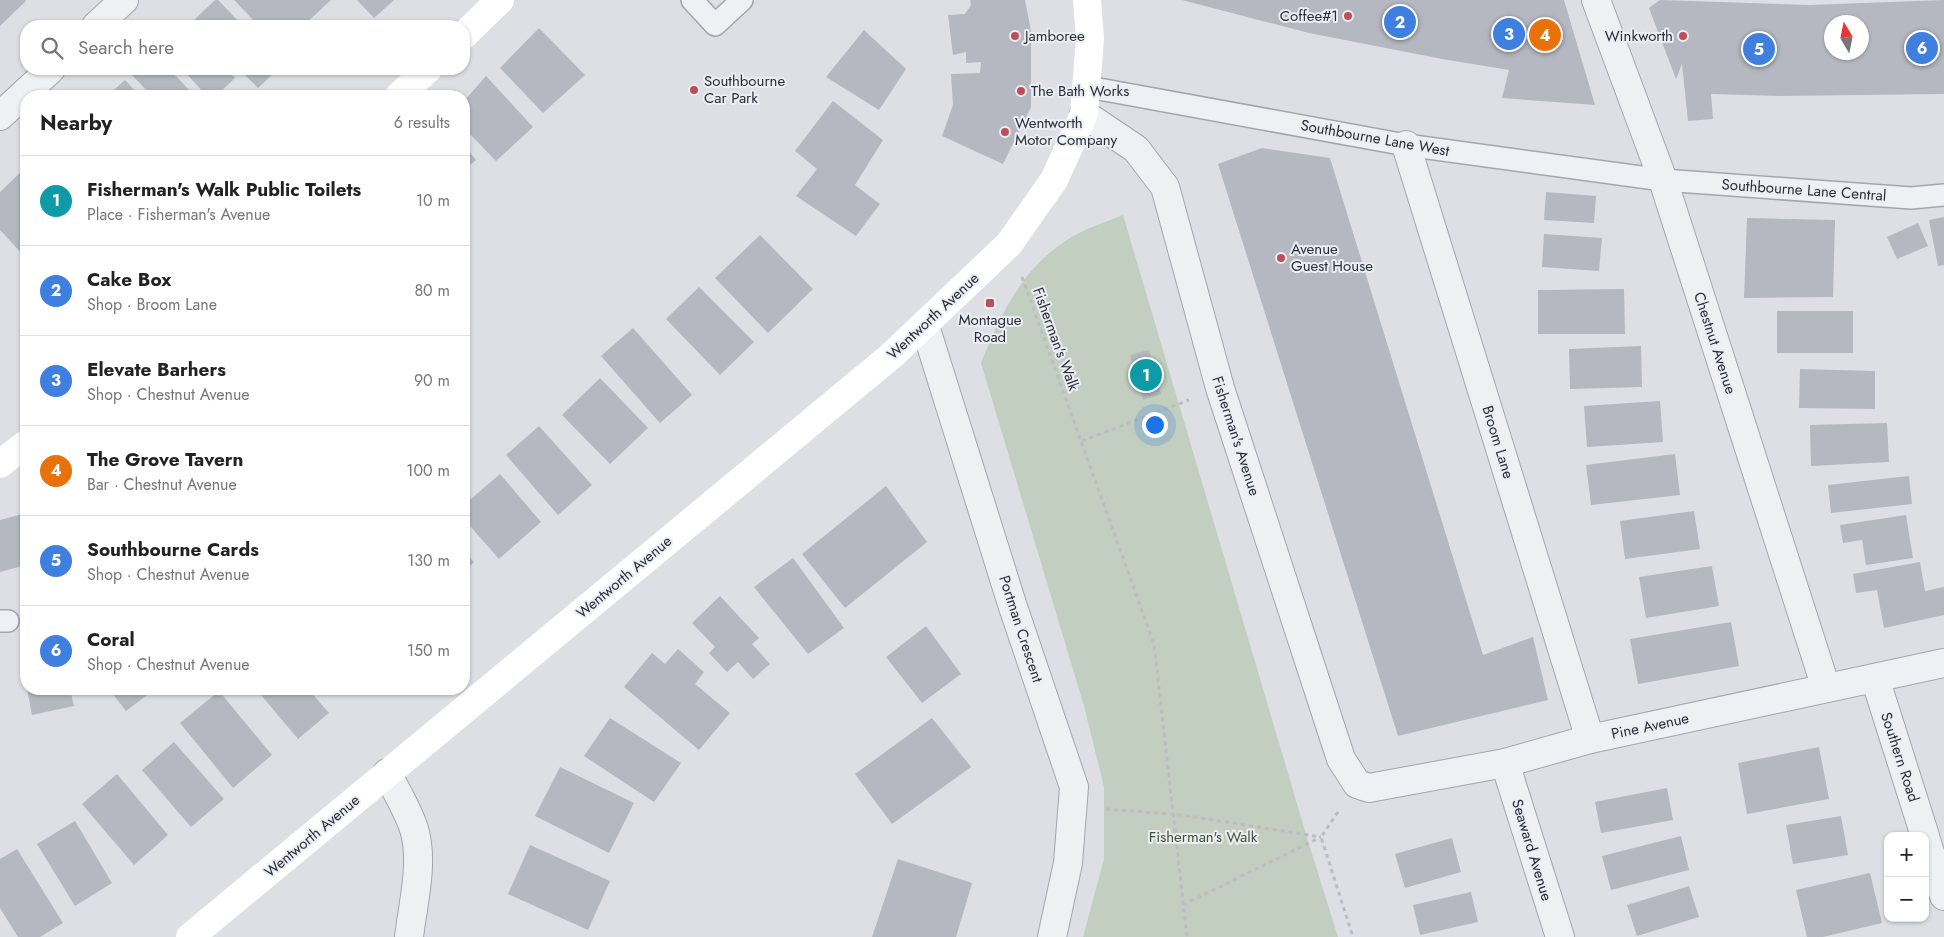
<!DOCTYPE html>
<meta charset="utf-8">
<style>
:root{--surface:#fff;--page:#f6f6f6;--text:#222;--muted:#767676;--line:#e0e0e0;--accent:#bd4f58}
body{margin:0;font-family:Jost,sans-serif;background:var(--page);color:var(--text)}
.controls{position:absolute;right:15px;bottom:15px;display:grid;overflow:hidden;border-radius:10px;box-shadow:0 1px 4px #0004}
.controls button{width:45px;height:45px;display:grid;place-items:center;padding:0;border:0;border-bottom:1px solid var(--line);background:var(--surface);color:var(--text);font:25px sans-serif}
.compass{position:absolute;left:1824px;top:15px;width:45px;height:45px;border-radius:50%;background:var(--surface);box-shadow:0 1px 4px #0004;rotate:350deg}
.you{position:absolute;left:1154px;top:424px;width:18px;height:18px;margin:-12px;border:4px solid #fff;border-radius:50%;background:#1a73e8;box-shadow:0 0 0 8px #1a73e833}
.badge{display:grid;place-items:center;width:32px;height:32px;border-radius:50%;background:var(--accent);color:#fff;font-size:16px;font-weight:700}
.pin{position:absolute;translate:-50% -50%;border:2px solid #fff;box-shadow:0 1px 5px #0006}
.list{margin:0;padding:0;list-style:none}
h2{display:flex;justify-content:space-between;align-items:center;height:65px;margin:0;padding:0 20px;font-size:21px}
h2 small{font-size:16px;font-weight:400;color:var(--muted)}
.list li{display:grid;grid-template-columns:32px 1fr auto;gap:15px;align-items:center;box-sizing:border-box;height:90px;padding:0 20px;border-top:1px solid var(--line)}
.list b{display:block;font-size:19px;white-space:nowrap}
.list p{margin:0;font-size:16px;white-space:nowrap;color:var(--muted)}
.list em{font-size:16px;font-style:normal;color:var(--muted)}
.icon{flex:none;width:28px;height:28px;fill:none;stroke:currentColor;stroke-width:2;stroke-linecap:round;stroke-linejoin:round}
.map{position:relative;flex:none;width:1944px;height:937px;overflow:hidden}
.search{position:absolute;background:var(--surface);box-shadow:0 1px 4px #0004;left:20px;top:20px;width:450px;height:55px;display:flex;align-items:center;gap:12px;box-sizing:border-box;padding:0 18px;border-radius:20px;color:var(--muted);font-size:19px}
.panel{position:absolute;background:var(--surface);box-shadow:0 1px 4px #0004;left:20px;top:90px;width:450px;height:605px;border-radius:20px}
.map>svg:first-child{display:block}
.green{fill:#c2cebf}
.building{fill:#b5b8c1;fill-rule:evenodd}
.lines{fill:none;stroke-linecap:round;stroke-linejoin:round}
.lane-casing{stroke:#a3a6ae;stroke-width:24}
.street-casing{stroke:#a3a6ae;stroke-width:30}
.path{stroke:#bbbdc3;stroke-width:3;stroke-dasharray:4 4;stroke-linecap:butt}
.lane{stroke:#eff0f4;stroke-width:21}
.street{stroke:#eff0f4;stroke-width:28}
.secondary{stroke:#fff;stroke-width:28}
.poi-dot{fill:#bd4f58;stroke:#eceef3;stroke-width:2}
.labels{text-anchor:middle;stroke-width:4;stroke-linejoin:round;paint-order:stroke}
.poi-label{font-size:15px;fill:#282d39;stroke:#eceef3;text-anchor:start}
.street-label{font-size:15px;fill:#282d39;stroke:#eceef3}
.park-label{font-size:15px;fill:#3b5337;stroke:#eceef3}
</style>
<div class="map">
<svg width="1944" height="937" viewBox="0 0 1944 937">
<rect width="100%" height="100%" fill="#dddfe5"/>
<path class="green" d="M 1123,215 L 1308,841 L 1338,937 L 1083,937 L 1104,859 L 1104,787 L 1084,706 L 981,363 C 1001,313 1023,267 1070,238 C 1086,228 1106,222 1123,215 Z"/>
<g class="building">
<path d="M 0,0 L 25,0 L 26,1 L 0,26 Z"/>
<path d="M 215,0 L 218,0 L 243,26 L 199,26 L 194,20 Z"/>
<path d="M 234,0 L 331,0 L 303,26 L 259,26 Z"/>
<path d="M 357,0 L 394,0 L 374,18 Z"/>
<path d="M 970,0 L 1025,0 L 1031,31 L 1031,107 L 1003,164 L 942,136 L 953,105 L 951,74 L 980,73 L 981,62 L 966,63 L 966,52 L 953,55 L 948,15 L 965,14 L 971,5 Z"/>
<path d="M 1182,0 L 1564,0 L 1595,105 L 1502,98 L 1509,70 L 1442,59 L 1309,33 Z"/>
<path d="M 1660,0 L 1810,5 L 1944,0 L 1944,94 L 1780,96 L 1711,94 L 1713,119 L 1688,121 L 1682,64 L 1676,79 L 1649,8 ZM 1832,22 L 1862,22 L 1862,52 L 1832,52 Z"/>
<path d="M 539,28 L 585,75 L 543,113 L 500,68 Z"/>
<path d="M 864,30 L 906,69 L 879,110 L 826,77 Z"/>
<path d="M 139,69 L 169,69 L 195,96 L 152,96 L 132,75 Z"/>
<path d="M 182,69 L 226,69 L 235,78 L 216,96 L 207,96 Z"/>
<path d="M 239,69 L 278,69 L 258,88 Z"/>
<path d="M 486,76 L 533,127 L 496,161 L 464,128 L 464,101 Z"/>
<path d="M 125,80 L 140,96 L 107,96 Z"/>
<path d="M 833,101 L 883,140 L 855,185 L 880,204 L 856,236 L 796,196 L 817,169 L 795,151 Z"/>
<path d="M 464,146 L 476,160 L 464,170 Z"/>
<path d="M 1262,148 L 1330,158 L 1483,655 L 1533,637 L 1548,700 L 1398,736 L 1218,164 Z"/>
<path d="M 26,167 L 26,258 L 0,230 L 0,192 Z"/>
<path d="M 1546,192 L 1596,196 L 1594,223 L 1544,220 Z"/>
<path d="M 1944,217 L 1944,265 L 1938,266 L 1929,220 Z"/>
<path d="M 1747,218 L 1835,220 L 1833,297 L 1744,298 Z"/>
<path d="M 1918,223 L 1928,246 L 1897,259 L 1887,237 Z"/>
<path d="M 1544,234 L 1602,238 L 1599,271 L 1542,267 Z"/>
<path d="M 760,235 L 813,289 L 768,333 L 715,278 Z"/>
<path d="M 699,287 L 754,342 L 720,375 L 666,319 Z"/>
<path d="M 1624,289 L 1625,334 L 1538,334 L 1538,290 Z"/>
<rect x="1777" y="311" width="76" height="42"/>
<path d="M 633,328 L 692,395 L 660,423 L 601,356 Z"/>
<path d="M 1641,346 L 1642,387 L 1570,389 L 1569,349 Z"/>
<path d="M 1149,350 L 1161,394 L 1143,400 L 1130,355 Z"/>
<path d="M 1800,369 L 1875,371 L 1875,409 L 1799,408 Z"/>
<path d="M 600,378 L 648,428 L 610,464 L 562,415 Z"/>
<path d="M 1660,401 L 1663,442 L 1587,447 L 1584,406 Z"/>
<path d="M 1887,423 L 1889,462 L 1811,466 L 1810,425 Z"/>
<path d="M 539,426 L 592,485 L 558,515 L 506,455 Z"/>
<path d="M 1675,454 L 1680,495 L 1591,505 L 1586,465 Z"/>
<path d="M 500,474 L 541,522 L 499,559 L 464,519 L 464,505 Z"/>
<path d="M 1909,476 L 1912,504 L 1831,513 L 1828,485 Z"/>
<path d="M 886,486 L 927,542 L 845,608 L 802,554 Z"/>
<path d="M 1694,511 L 1700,549 L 1625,559 L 1620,521 Z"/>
<path d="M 26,513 L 26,565 L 0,572 L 0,520 Z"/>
<path d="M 1906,515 L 1913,558 L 1866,565 L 1862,540 L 1843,543 L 1840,525 Z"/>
<path d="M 464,551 L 474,562 L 464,572 Z"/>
<path d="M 793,558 L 844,628 L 808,654 L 754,587 Z"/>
<path d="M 1920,562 L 1925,591 L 1944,587 L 1944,615 L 1884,628 L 1877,590 L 1856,593 L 1853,574 Z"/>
<path d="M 1712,566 L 1719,606 L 1646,618 L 1639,577 Z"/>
<path d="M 720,596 L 759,638 L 752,644 L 770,664 L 753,679 L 738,662 L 727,672 L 709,653 L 715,647 L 692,623 Z"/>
<path d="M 1731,622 L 1739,666 L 1638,684 L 1630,639 Z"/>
<path d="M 926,626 L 961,674 L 922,703 L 886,657 Z"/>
<path d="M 678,649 L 704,672 L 695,684 L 730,713 L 699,750 L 624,687 L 652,653 L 665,664 Z"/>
<path d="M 26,656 L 26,683 L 25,683 L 20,658 Z"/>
<path d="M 27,689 L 70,689 L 74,706 L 32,715 Z"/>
<path d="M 109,689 L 148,689 L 151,692 L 126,711 Z"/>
<path d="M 256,689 L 308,689 L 329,713 L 298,739 Z"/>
<path d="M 219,691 L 272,755 L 233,788 L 180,723 Z"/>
<path d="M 610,718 L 681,763 L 654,802 L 584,756 Z"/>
<path d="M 932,718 L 971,767 L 892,824 L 855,774 Z"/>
<path d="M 174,742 L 224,799 L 191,827 L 142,770 Z"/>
<path d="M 1819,747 L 1829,799 L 1747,814 L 1738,763 Z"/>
<path d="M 560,767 L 634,803 L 609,853 L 535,816 Z"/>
<path d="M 117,774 L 168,835 L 134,865 L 82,804 Z"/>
<path d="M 1667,788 L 1673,820 L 1601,833 L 1595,802 Z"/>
<path d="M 1841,816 L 1848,855 L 1793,864 L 1786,825 Z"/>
<path d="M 75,821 L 112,883 L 75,906 L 37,844 Z"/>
<path d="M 1681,836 L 1689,870 L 1611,890 L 1602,856 Z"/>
<path d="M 1452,838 L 1461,872 L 1405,888 L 1395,854 Z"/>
<path d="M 530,845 L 610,881 L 588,930 L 508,894 Z"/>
<path d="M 17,849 L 63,923 L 40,937 L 18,937 L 0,908 L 0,859 Z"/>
<path d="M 898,859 L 972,883 L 956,937 L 872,937 Z"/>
<path d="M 1870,873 L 1882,923 L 1823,937 L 1807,937 L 1796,890 Z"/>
<path d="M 1689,886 L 1699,917 L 1637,936 L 1627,905 Z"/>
<path d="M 1471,892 L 1478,922 L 1420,935 L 1413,905 Z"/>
</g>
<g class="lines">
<g class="lane-casing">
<g id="lane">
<path d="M 692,0 L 715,25 L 742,0"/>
<path d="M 1088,87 L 1406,145 L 1663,180 L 1911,198 L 1944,195"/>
<path d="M 0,621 L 8,621"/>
</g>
</g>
<g class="street-casing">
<g id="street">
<path d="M 1596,0 L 1663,180 L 1826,688"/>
<path d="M 96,26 L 124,0"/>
<path d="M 1084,114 L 1136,149 L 1165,187 L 1220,388 L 1341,759 L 1357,784 L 1369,788 L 1505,763 L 1590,739 L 1944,663"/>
<path d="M 0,116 L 51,69"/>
<path d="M 1406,145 L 1590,739"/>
<path d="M 925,326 L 1012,604 L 1074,787 L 1068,863 L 1052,937"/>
<path d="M 1875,678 L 1925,836"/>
<path d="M 1505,763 L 1560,937"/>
<path d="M 387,773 C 396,791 408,810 414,829 C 424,862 413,903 409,937"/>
<path d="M 1925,837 L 1944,896"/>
</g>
</g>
<g class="path">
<path d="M 1022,277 L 1154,644 L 1187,937"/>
<path d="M 1082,441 L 1189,400"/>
<path d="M 1106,809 L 1182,815 L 1321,837"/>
<path d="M 1338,812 L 1321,837 L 1353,937"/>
<path d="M 1183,905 L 1321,837"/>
</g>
<use href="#lane" class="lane"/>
<use href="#street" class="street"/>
<g class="secondary">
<path d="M 464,35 L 500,0"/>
<path d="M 399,96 L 428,69"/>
<path d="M 0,464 L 26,444"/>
<path d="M 190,937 L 891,356 L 1009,244 L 1054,180 L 1084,114 L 1090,39 L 1087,0"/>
</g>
</g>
<g class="poi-dot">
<circle cx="1348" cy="16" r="5"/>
<circle cx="1015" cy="36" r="5"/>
<circle cx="1683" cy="36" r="5"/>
<circle cx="694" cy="90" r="5"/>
<circle cx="1021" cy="91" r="5"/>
<circle cx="1005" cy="132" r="5"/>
<circle cx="1281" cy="258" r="5"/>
<rect x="985" y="298" width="10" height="10" rx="2.5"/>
</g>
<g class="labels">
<g class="poi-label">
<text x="1338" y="21" text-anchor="end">Coffee#1</text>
<text x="1025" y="41">Jamboree</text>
<text x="1673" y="41" text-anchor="end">Winkworth</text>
<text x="704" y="86">Southbourne<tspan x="704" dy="17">Car Park</tspan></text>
<text x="1031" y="96">The Bath Works</text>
<text x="1015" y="128">Wentworth<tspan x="1015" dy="17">Motor Company</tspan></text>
<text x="1291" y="254">Avenue<tspan x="1291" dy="17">Guest House</tspan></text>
<text x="990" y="325" text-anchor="middle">Montague<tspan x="990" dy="17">Road</tspan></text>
</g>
<g class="street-label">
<text transform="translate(1375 138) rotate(10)" y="5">Southbourne Lane West</text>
<text transform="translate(1804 190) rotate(4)" y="5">Southbourne Lane Central</text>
<text transform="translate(933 316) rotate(-43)" y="5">Wentworth Avenue</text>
<text transform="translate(1056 339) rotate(70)" y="5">Fisherman's Walk</text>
<text transform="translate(1715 343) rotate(72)" y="5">Chestnut Avenue</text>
<text transform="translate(1236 436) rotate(72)" y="5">Fisherman's Avenue</text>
<text transform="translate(1498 442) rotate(73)" y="5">Broom Lane</text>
<text transform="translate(624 577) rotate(-40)" y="5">Wentworth Avenue</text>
<text transform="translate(1021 629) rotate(72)" y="5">Portman Crescent</text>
<text transform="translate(1650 726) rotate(-12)" y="5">Pine Avenue</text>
<text transform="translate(1900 757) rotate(72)" y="5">Southern Road</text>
<text transform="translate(312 836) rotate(-40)" y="5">Wentworth Avenue</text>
<text transform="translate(1532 850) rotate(73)" y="5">Seaward Avenue</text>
</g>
<g class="park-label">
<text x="1203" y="842">Fisherman's Walk</text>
</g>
</g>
</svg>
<div class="controls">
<button>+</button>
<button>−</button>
</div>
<svg class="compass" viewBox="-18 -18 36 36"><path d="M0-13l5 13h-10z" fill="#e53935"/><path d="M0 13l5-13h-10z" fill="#767676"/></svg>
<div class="you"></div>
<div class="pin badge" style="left:1146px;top:375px;background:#0f9aa8">1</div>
<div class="pin badge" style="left:1400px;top:22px;background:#3f7fe0">2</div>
<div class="pin badge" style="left:1509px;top:34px;background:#3f7fe0">3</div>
<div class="pin badge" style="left:1545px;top:35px;background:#e8710a">4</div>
<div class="pin badge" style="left:1759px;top:49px;background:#3f7fe0">5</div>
<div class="pin badge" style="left:1922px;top:48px;background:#3f7fe0">6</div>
<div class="search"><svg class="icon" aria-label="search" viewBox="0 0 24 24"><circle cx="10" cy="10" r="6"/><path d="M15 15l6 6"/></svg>Search here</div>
<section class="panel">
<h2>Nearby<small>6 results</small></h2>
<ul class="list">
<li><span class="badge" style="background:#0f9aa8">1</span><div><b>Fisherman's Walk Public Toilets</b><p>Place · Fisherman's Avenue</p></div><em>10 m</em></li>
<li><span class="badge" style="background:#3f7fe0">2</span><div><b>Cake Box</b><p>Shop · Broom Lane</p></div><em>80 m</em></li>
<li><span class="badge" style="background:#3f7fe0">3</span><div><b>Elevate Barhers</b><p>Shop · Chestnut Avenue</p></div><em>90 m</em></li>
<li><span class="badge" style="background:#e8710a">4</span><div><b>The Grove Tavern</b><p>Bar · Chestnut Avenue</p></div><em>100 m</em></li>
<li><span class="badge" style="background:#3f7fe0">5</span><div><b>Southbourne Cards</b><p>Shop · Chestnut Avenue</p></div><em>130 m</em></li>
<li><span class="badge" style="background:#3f7fe0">6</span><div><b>Coral</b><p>Shop · Chestnut Avenue</p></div><em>150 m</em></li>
</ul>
</section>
</div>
